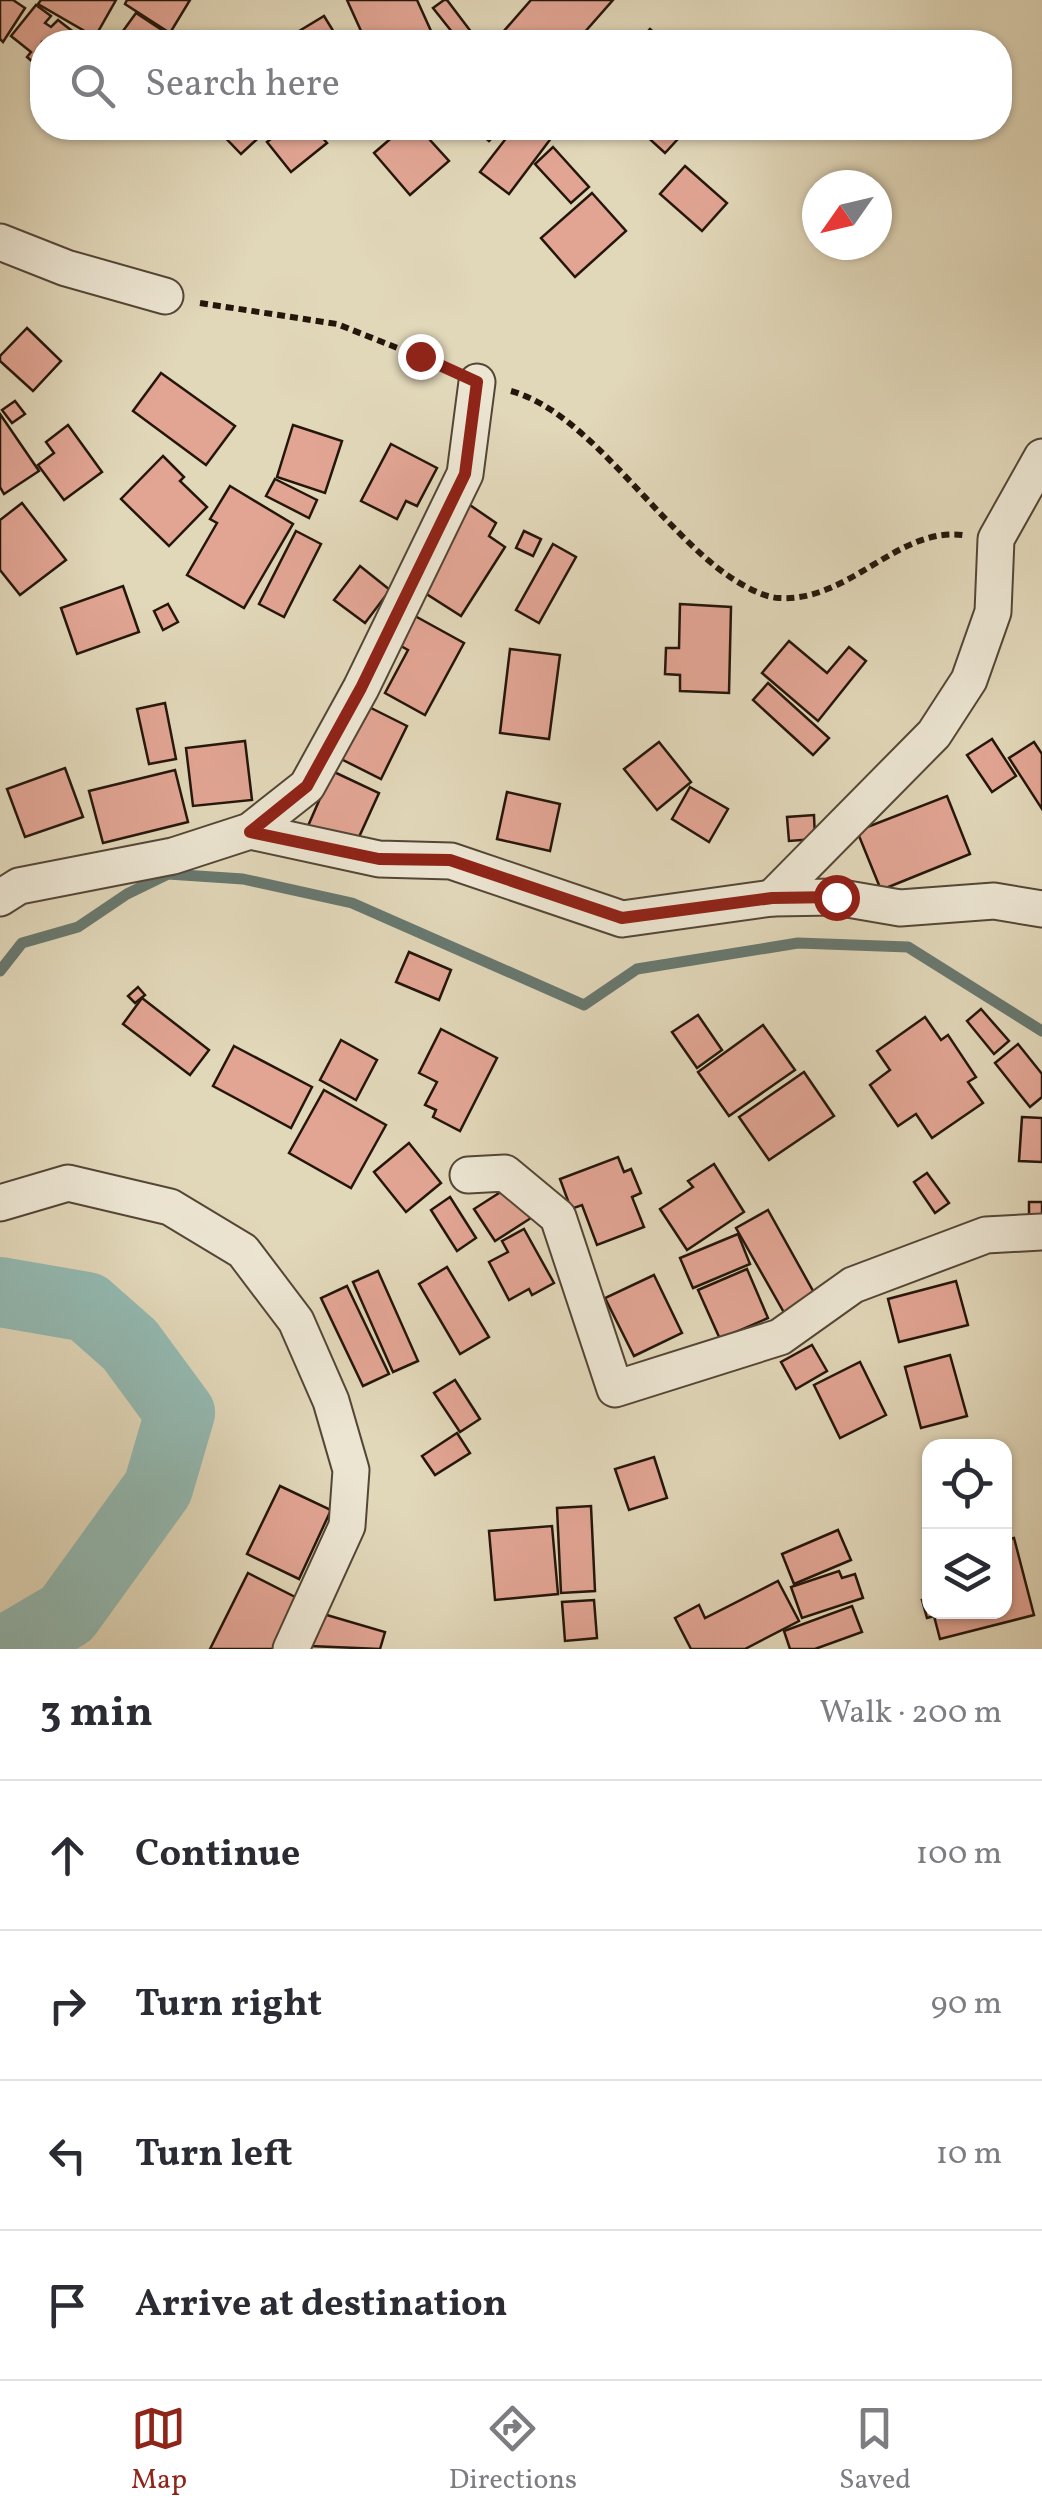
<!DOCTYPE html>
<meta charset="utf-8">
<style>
:root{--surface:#fff;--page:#f2f2f3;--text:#2b2b33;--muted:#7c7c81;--line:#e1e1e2;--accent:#8f2418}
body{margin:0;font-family:Vollkorn,serif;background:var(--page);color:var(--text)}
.controls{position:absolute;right:30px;bottom:30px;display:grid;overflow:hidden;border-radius:20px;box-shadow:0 2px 8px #0004}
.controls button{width:90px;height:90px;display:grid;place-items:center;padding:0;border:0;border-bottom:2px solid var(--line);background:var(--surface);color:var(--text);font:50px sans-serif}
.compass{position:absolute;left:802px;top:170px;width:90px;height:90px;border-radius:50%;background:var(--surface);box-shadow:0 2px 8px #0004;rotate:236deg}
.stop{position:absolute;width:30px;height:30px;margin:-22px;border:8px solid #8f2418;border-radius:50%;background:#fff}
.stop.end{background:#8f2418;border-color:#fff;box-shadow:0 2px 10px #0008}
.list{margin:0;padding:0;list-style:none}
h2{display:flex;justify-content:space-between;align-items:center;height:130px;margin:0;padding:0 40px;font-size:42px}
h2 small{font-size:32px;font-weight:400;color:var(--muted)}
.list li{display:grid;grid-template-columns:65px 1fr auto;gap:30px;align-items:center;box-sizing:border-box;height:150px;padding:0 40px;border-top:2px solid var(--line)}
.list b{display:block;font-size:38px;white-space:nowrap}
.list em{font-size:32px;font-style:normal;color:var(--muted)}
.icon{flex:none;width:55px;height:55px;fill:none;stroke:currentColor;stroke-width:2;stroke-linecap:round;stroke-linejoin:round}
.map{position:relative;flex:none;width:1042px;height:1649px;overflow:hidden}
.search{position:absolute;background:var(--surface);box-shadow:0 2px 8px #0004;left:30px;right:30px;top:30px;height:110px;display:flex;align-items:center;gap:25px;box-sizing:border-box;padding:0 35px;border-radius:40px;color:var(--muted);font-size:38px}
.sheet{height:730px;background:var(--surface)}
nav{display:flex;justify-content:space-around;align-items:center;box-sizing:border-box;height:140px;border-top:2px solid var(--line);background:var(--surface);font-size:28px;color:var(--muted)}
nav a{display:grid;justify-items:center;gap:5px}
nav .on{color:var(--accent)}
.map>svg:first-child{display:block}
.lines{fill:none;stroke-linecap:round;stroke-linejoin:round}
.stream{stroke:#68786f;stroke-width:11}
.river{stroke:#94b9b1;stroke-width:70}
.building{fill:#e2a594;stroke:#25160b;stroke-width:2.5}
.minor-casing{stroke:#544636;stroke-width:39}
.path{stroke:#25160b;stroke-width:6;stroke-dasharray:8 5;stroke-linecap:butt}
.minor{stroke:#ece5d2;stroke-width:35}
.route{stroke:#8f2418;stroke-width:12}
</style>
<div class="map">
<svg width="1042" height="1649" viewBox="0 0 1042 1649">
<rect width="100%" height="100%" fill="#e1d7b9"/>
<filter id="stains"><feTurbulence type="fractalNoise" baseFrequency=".002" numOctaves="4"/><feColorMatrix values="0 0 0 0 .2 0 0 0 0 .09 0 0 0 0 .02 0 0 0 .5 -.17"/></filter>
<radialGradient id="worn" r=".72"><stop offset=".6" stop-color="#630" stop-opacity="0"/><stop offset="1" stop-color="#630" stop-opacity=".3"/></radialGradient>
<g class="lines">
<path class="stream" d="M 0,971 L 22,943 L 78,927 L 127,894 L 168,874 L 243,879 L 352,903 L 584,1005 L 637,969 L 798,943 L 908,947 L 1042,1031"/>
<path class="river" d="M 0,1292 L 87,1307 L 130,1345 L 180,1413 L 158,1488 L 67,1614 L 8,1649"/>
</g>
<g class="building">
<path d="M 0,0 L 13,0 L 25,8 L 3,42 L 0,39 Z"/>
<path d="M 41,0 L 116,0 L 95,37 L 38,4 Z"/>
<path d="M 127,0 L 190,0 L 170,33 L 125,4 Z"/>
<path d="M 347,0 L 417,0 L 436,42 L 366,42 Z"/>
<path d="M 444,0 L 447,0 L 472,33 L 460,42 L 433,8 Z"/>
<path d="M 531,0 L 613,0 L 576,42 L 500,42 L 496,40 Z"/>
<path d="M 36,5 L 51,16 L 45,23 L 51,27 L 58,20 L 76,34 L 69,42 L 42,42 L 42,70 L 27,57 L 31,52 L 11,36 Z"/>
<path d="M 136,13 L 180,42 L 115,42 Z"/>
<path d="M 324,16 L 340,42 L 281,42 Z"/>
<path d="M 650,29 L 665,42 L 638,42 Z"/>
<path d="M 83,31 L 96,42 L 74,42 Z"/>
<path d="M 170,128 L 189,128 L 184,137 Z"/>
<path d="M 216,128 L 269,128 L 241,154 Z"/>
<path d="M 285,128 L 314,128 L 327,143 L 291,172 L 267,142 Z"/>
<path d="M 403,128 L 419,128 L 449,161 L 410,195 L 374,153 Z"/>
<path d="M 474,128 L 502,128 L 489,141 Z"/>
<path d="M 514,128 L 539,128 L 552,137 L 509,194 L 480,172 Z"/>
<path d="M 648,128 L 688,128 L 665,153 L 643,133 Z"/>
<path d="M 553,147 L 589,187 L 571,203 L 535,164 Z"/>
<path d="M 685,166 L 727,203 L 702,231 L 660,194 Z"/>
<path d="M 592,193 L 626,231 L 575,277 L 541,238 Z"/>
<path d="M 27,328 L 61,361 L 33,391 L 0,361 L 0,356 Z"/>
<path d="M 161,373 L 235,426 L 206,465 L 133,411 Z"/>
<path d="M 15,401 L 25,414 L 12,423 L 2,410 Z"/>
<path d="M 0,414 L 39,471 L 4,494 L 0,487 Z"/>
<path d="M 68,425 L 102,472 L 64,500 L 38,465 L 54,453 L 46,442 Z"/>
<path d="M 293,425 L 342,441 L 325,493 L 277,477 Z"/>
<path d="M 391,444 L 437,468 L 417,506 L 406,501 L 397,519 L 361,501 Z"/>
<path d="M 163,456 L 184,477 L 180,481 L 207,507 L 169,546 L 121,499 Z"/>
<path d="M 275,479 L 317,500 L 309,518 L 266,496 Z"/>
<path d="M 230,486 L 293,524 L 244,608 L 187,575 L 217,523 L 210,519 Z"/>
<path d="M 22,503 L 66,560 L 20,595 L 0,570 L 0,520 Z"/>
<path d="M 467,503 L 496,523 L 489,536 L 505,547 L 461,616 L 414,586 Z"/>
<path d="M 296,531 L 321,544 L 284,617 L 259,604 Z"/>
<path d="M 524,531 L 541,539 L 533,556 L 516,548 Z"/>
<path d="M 553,544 L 576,557 L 539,623 L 516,610 Z"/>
<path d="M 360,566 L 390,590 L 365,623 L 334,600 Z"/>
<path d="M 123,586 L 139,632 L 77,654 L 61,608 Z"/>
<path d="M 168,604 L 178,622 L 163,630 L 154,611 Z"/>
<path d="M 680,604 L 731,607 L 729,693 L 680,691 L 680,675 L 665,674 L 666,648 L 679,648 Z"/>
<path d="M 415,616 L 464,643 L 425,715 L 385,693 L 408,650 L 399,645 Z"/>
<path d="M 789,641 L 827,673 L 849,647 L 866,661 L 818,721 L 762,673 Z"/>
<path d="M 510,649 L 560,655 L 549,739 L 500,733 Z"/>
<path d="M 768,683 L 829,738 L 813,755 L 753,700 Z"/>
<path d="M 165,703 L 176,759 L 149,764 L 137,709 Z"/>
<path d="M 365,705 L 407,726 L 381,779 L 339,758 Z"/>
<path d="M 992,739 L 1016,776 L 992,792 L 967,755 Z"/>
<path d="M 245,741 L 252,800 L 193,806 L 186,748 Z"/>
<path d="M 659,742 L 691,782 L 657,810 L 624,769 Z"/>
<path d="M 1034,742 L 1042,754 L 1042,809 L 1009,758 Z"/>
<path d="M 65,768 L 83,817 L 25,837 L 7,789 Z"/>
<path d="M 175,770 L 188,822 L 103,843 L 89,791 Z"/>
<path d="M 332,771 L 379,793 L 354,848 L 308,826 Z"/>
<path d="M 690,787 L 728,809 L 709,842 L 672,819 Z"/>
<path d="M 507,792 L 560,804 L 550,851 L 497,839 Z"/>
<path d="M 947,796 L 970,854 L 881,890 L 857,831 Z"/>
<path d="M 814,815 L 815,839 L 789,841 L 787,817 Z"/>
<path d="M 409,952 L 451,970 L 439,1000 L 396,982 Z"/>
<path d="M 138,987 L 145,995 L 135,1003 L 128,996 Z"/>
<path d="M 142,998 L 209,1050 L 190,1075 L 123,1024 Z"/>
<path d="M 981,1009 L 1009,1041 L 994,1054 L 967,1021 Z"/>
<path d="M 698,1015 L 722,1050 L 697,1068 L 672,1032 Z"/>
<path d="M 925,1017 L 941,1040 L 948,1035 L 976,1077 L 968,1082 L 983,1103 L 932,1138 L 916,1114 L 898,1126 L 870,1085 L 890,1070 L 877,1051 Z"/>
<path d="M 763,1025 L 795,1070 L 729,1116 L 698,1072 Z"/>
<path d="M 441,1029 L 497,1058 L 460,1131 L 433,1117 L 436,1110 L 425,1105 L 437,1082 L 419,1073 Z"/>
<path d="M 341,1040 L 377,1060 L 356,1100 L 320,1080 Z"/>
<path d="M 1018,1044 L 1042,1074 L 1042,1097 L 1030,1107 L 995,1063 Z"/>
<path d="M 234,1046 L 312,1087 L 291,1128 L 213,1086 Z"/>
<path d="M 804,1072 L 834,1116 L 769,1160 L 739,1117 Z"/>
<path d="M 324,1090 L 386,1125 L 351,1188 L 289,1153 Z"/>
<path d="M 1022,1117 L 1042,1118 L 1042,1162 L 1019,1161 Z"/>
<path d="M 409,1143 L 441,1183 L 406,1212 L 374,1172 Z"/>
<path d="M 618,1157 L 624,1172 L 631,1169 L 641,1193 L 632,1197 L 644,1227 L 597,1245 L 582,1205 L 571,1209 L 560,1179 Z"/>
<path d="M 714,1164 L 744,1212 L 687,1250 L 660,1209 L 693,1187 L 688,1181 Z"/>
<path d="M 927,1173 L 949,1203 L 935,1213 L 914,1182 Z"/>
<path d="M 510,1186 L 531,1218 L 495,1241 L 474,1209 Z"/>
<path d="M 450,1197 L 476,1238 L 457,1251 L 431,1210 Z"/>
<path d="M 1029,1202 L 1042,1202 L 1042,1218 L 1029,1217 Z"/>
<path d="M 768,1210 L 817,1298 L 786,1316 L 736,1228 Z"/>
<path d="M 524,1229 L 554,1283 L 532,1295 L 529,1289 L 509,1300 L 489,1262 L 508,1252 L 502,1241 Z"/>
<path d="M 738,1234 L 750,1264 L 693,1288 L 680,1258 Z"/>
<path d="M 447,1267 L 489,1337 L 460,1354 L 419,1284 Z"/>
<path d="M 747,1269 L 768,1318 L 720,1339 L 698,1290 Z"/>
<path d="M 378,1271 L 418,1361 L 393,1372 L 353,1282 Z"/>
<path d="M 654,1275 L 682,1333 L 634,1356 L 605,1298 Z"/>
<path d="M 956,1281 L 968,1325 L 899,1342 L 888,1299 Z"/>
<path d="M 347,1286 L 389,1374 L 363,1386 L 321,1298 Z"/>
<path d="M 812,1345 L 827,1371 L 796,1389 L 781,1362 Z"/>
<path d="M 950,1355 L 967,1416 L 921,1428 L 905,1367 Z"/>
<path d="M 860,1362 L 886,1415 L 840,1438 L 814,1385 Z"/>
<path d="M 455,1380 L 480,1419 L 460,1432 L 434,1393 Z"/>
<path d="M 457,1433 L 470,1453 L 435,1475 L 422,1456 Z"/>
<path d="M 654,1457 L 667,1498 L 629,1510 L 615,1469 Z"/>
<path d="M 280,1486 L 331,1510 L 299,1579 L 247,1554 Z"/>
<path d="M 591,1506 L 595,1591 L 561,1593 L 557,1508 Z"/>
<path d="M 552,1526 L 558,1594 L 495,1600 L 489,1531 Z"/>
<path d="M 838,1530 L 851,1560 L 794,1584 L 782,1554 Z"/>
<path d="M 1014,1538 L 1034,1615 L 940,1639 L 934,1616 L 927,1618 L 922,1600 L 930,1598 L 930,1612 L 1004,1612 L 1004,1540 Z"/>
<path d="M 839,1571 L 842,1578 L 855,1574 L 863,1598 L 802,1618 L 791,1587 Z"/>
<path d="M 248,1573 L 303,1601 L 279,1649 L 210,1649 Z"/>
<path d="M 778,1581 L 799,1621 L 745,1649 L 691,1649 L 675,1618 L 699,1605 L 705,1618 Z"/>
<path d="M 594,1600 L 597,1638 L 565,1641 L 562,1602 Z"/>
<path d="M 852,1606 L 862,1632 L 815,1649 L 790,1649 L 784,1631 Z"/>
<path d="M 320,1613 L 385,1632 L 380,1649 L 310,1646 Z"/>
</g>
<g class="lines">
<g class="minor-casing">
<g id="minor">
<path d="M 0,242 L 66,268 L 165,296"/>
<path d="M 250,831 L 379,859 L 451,861 L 622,919 L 772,898 L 836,897 L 900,908 L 994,901 L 1042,909"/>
<path d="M 0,898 L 19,886 L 173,856 L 250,831 L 307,786 L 361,688 L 465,474 L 477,382"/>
<path d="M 772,898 L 934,734 L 969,680 L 993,612 L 996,539 L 1042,457"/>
<path d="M 468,1175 L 505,1173 L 558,1217 L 615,1389 L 780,1337 L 853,1285 L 986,1235 L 1042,1232"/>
<path d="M 0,1203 L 68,1183 L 170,1207 L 243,1251 L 296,1321 L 331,1401 L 351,1470 L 347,1526 L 291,1649"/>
</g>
</g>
<g class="path">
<path d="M 200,303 L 337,324 L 448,368"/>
<path d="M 511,391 C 590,413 659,529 730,577 C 744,586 762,597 779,598 C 850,602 897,527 963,535"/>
</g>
<use href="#minor" class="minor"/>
</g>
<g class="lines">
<path class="route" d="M 420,356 L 477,382 L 465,474 L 361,688 L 307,786 L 250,832 L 379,859 L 450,860 L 622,918 L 772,898 L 836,897"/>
</g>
<rect width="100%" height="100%" filter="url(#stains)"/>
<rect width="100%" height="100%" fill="url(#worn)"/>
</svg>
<div class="controls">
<button><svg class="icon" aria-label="locate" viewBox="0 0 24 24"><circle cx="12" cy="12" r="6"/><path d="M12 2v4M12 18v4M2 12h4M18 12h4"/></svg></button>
<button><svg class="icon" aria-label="layers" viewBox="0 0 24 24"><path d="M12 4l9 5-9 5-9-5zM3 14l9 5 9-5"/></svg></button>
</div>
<svg class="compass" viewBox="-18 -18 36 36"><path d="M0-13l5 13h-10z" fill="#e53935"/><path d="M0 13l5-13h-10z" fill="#7c7c81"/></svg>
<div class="stop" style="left:836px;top:897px"></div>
<div class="stop end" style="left:420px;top:356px"></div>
<div class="search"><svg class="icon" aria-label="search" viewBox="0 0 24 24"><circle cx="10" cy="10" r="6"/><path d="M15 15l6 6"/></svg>Search here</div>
</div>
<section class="sheet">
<h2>3 min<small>Walk · 200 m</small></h2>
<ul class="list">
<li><svg class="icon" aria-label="ahead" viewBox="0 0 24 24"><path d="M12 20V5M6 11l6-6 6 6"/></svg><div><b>Continue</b></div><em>100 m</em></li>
<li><svg class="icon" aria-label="right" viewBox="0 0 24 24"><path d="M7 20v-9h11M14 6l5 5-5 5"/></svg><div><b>Turn right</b></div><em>90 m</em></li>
<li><svg class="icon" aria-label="left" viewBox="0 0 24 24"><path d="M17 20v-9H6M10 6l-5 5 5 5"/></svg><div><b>Turn left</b></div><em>10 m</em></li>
<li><svg class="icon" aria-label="arrive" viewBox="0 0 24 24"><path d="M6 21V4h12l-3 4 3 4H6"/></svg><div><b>Arrive at destination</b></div></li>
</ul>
</section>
<nav>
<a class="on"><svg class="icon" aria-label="map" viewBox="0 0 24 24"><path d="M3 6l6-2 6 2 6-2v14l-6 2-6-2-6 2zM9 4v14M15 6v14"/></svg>Map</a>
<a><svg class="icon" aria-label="directions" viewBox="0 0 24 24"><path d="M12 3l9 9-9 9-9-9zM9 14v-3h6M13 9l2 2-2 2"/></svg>Directions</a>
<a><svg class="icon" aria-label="saved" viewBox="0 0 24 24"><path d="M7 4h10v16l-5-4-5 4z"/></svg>Saved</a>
</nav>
